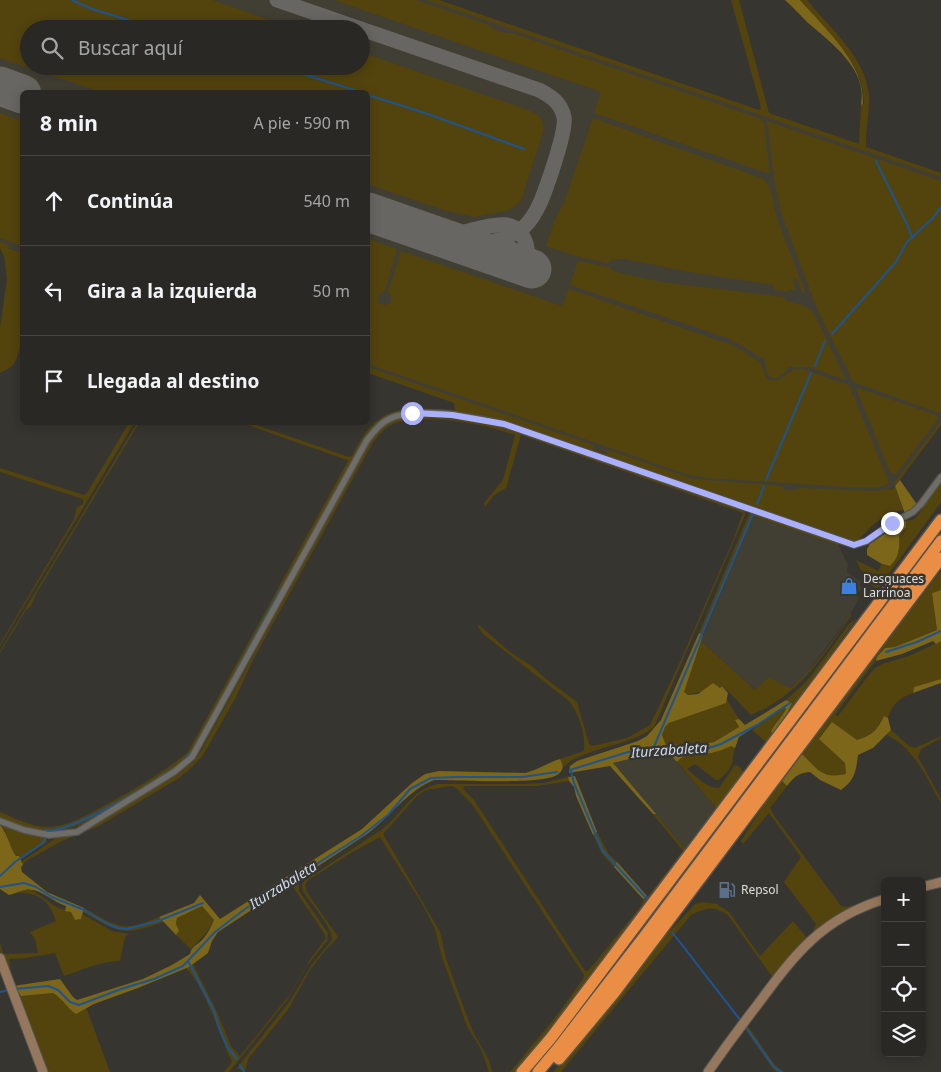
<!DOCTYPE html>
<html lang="es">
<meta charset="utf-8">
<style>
:root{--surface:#292824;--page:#31302c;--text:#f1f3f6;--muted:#a5a6a6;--line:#454441}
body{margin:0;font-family:"Noto Sans",sans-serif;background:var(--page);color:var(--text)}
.controls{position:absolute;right:15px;bottom:15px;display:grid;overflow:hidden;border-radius:8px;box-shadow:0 2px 12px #0003}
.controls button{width:45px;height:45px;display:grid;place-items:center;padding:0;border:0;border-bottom:1px solid var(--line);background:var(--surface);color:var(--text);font:25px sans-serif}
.stop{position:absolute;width:15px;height:15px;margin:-11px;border:4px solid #aab0fc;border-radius:50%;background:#fff}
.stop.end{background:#aab0fc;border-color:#fff;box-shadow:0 1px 5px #0008}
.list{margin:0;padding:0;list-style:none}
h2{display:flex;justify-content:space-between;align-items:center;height:65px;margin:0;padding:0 20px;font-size:21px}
h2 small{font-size:16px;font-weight:400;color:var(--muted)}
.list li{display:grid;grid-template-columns:32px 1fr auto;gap:15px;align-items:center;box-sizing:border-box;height:90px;padding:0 20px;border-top:1px solid var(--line)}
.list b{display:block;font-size:19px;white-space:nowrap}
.list em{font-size:16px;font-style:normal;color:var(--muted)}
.icon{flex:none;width:28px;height:28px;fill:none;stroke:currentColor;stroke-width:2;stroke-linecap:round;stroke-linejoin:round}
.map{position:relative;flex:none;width:941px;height:1072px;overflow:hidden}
.search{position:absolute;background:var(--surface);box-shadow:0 2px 12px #0003;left:20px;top:20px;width:350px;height:55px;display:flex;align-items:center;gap:12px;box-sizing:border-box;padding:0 18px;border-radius:28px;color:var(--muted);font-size:19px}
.panel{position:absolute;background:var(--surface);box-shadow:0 2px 12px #0003;left:20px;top:90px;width:350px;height:335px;border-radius:8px}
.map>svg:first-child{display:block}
.built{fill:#413e33;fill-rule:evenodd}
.green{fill:#53440e}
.forest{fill:#7b6619}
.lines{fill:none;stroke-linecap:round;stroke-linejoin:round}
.stream{stroke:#1d5493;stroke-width:2}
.taxiway{stroke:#686662;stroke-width:15}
.runway{stroke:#686662;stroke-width:39}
.street-casing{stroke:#54534f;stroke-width:8}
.secondary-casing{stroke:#54534f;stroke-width:11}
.highway-casing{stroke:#54534f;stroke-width:14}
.street{stroke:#6f6d67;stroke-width:5.5}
.secondary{stroke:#94775d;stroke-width:9}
.highway{stroke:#ea8e46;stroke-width:11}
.route{stroke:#aab0fc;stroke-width:6}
.labels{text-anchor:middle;stroke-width:5;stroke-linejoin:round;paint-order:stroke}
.poi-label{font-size:12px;fill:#dfdedb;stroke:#373530;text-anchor:start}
.water-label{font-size:14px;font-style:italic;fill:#cfddf0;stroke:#373530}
</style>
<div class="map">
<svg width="941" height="1072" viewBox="0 0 941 1072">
<rect width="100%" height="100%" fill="#373530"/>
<g class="built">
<path d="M 0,0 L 434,0 L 941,174 L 941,425 L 853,539 L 368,371 L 368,92 L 22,92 L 22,253 L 0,245 ZM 29,29 L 361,29 L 361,66 L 29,66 Z"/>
<path d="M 753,516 L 839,546 L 848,565 L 847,572 L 861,582 L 859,585 L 862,587 L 856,595 L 859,598 L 849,617 L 802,679 L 789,688 L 755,690 L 701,641 Z"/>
<path d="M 666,750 L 717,809 L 686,850 L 612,763 Z"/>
</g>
<g class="green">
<path d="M 0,0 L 212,0 L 295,29 L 29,29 L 29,66 L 361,66 L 361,52 L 531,111 L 542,119 L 544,129 L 521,201 L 509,210 L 475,217 L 443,210 L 368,184 L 368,92 L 101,92 L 0,58 Z"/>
<path d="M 334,0 L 416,0 L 489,25 C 496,31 503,34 512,33 L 761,119 L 764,123 L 770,174 L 594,113 L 601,92 Z"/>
<path d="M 426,0 L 439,0 L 759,110 L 761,108 L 759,100 L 731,0 L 739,0 L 769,113 L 859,144 L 861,105 L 864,104 C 865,63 825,29 800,0 L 807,0 C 830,29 866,57 869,96 C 870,113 865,130 866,147 L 941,173 L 941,177 Z"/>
<path d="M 0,113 L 22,121 L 22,246 L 0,238 Z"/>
<path d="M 593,118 L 764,179 C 774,191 773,204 777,218 C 786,243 796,267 805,291 L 804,295 L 796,278 L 793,280 L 796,291 L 790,289 L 788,292 L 775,290 L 773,285 L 689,272 L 625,259 L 612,260 L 608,263 L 579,257 L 546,246 L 555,219 L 564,203 Z"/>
<path d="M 767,121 L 941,181 L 941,412 L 939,413 L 853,382 L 817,309 L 781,213 L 774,179 Z"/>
<path d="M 368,239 L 397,249 L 385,291 L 382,292 L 378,296 L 379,303 C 384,306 386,306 391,302 L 391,295 L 388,292 L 401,251 L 562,306 L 569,289 L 732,345 L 760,362 L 766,376 L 769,380 L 778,380 L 793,370 L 802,369 L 849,385 L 889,482 L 886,485 L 879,487 L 847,487 L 707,478 L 689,475 L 368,364 Z"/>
<path d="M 0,242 L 8,244 L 8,248 L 22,253 C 22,280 27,339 15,362 C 13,367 5,370 0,373 L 0,328 L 7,279 L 4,256 L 0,248 Z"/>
<path d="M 578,261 L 609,267 L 614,271 L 624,274 L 662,282 L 785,297 L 785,300 L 807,307 L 815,315 L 846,380 L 809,367 L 788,367 C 786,374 779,378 772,378 L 767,373 L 764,359 L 730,339 L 570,285 Z"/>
<path d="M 368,367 L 593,445 L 593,449 L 606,454 L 608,450 L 693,479 L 783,486 L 783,490 L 798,490 L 799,488 L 875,491 L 887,489 L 892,490 L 895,486 L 894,483 L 941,421 L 941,425 L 895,486 L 903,510 C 882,513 871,527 857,541 L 853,541 L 499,420 C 470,413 415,403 387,416 C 378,421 371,429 365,438 L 195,749 C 169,781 118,804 82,824 C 63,832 42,833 22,827 C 15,824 8,820 0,817 L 0,812 C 15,818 31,827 47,827 C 71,827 91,812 111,802 C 138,787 164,772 188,752 L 348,461 L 347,460 L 242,423 L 250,423 L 349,457 L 352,456 C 378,402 402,408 455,410 L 454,403 L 371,374 L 368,375 Z"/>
<path d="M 858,388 L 936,415 L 938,419 L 896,474 L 892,474 L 890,472 L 856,389 Z"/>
<path d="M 414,415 L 479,422 L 512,430 L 745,510 L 745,515 L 654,727 C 630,747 579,748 563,768 L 563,764 L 560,759 L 584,751 C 586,735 579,713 569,701 L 483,634 L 478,627 L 479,625 L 510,652 L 533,667 L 546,679 L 577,702 L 589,744 L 592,746 L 627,738 L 650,725 L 680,662 L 733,540 L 743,513 L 521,435 L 506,488 L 494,495 L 485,507 L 484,503 L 503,480 L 515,435 C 487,424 417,411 391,425 C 383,429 377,437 372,444 L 253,660 L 236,697 L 203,755 L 192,767 L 179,778 L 99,826 L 62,841 L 26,861 L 23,865 L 21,862 L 59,836 L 85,829 L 174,777 L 194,761 L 201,751 L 372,437 C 387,422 393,419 414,415 Z"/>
<path d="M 129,423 L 134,423 L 0,646 L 0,644 L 74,519 L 77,507 L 83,504 L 83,499 L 0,472 L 0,468 L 84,495 L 87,493 Z"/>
<path d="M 137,423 L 139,423 L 36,594 L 31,606 L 26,610 L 0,653 L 0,651 Z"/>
<path d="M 941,482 L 941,502 L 878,589 L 866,582 L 868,576 L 861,570 L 856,560 L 878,571 L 882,564 L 890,566 L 899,551 L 899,537 L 906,527 L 906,521 L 915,519 Z"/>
<path d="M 752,512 L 839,543 L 839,546 L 753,516 L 703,635 L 699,633 L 749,514 Z"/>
<path d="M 941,527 L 941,536 L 563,1035 L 561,1032 Z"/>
<path d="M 941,571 L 941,590 L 932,593 L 937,630 L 895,647 L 885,648 L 835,715 L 838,716 L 868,676 L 875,668 L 882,664 L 909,656 L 941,641 L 941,679 L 914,687 L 913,693 C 899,698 892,704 888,718 L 884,716 C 877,731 872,735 857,740 L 832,723 L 831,750 L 845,763 L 846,774 C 821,779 819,770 802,754 L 782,781 L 787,786 L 770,808 L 775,817 L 841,906 C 851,910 874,897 885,893 L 885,896 L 816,932 L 813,931 L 816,924 L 784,882 L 801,857 L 769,813 L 743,844 L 741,841 C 799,746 872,658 941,571 Z"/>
<path d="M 851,613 L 851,616 C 821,658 800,695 751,715 L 723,686 L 688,695 L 684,692 L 701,641 L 755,690 L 769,677 L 789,688 C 803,683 843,628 851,613 Z"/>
<path d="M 857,618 L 784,720 L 792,703 L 786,700 L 804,684 L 814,672 L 849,624 Z"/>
<path d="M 726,698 L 739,719 L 735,721 L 739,727 L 714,742 L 704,744 L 666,745 L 662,735 L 665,727 L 669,723 L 725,703 Z"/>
<path d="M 785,707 L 787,708 L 782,718 L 773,728 L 774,733 L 764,746 L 765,741 L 752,730 Z"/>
<path d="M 891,730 L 909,746 L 915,748 L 941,736 L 941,738 L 921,749 L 918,757 L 941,799 L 941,803 C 926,777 915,749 887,735 Z"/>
<path d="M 731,745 L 735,748 C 733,754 733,759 732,764 C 729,771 724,775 719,780 L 716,780 L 695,764 L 687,769 C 696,776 706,788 719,788 L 735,765 L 740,767 L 743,773 L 717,809 L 677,762 C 687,750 702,757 715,752 C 721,751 726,748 731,745 Z"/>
<path d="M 568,777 L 569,781 L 537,786 L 464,786 L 463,789 L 474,800 L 585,971 L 588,971 L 642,905 L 643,899 L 649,895 L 683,851 L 653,814 L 656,814 L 686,850 L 625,932 L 516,1072 L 510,1072 L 557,1015 L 583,979 L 584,975 L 472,804 L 455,787 L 451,786 L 426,790 L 417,796 L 383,834 L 440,932 L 446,959 L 466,1014 L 473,1032 L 489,1060 L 492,1072 L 489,1072 L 482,1051 L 467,1026 L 442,957 L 435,929 L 424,907 L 380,837 L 349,854 L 307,881 L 305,885 L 306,891 L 338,937 L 323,953 L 310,970 L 287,1011 L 248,1059 L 245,1072 L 237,1068 L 290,1001 L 312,964 L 332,940 C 334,929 309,901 303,891 L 302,885 L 304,881 L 381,830 C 403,814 410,790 438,784 L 526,784 L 543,783 Z"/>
<path d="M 0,823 L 24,833 L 46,837 L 47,842 L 20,860 L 11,849 L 5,830 L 0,825 Z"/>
<path d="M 597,832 L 608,853 L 617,862 L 614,867 L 602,854 L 593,835 Z"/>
<path d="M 299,880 L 299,891 L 325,929 L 328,933 L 327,941 L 306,967 L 287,1000 L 229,1072 L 224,1072 L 232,1062 C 220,1037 205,986 186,968 L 193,964 L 217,1012 L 231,1046 L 240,1056 L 290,994 L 309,961 L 326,938 L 324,933 L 291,884 Z"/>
<path d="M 24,890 L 32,890 L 56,907 L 71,912 L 75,920 L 81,919 L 82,914 L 112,931 L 129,934 L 125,937 L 120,961 C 101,961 82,970 64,976 L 55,953 L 26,958 L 9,959 L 10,969 L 16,986 L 13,986 L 0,951 L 0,943 L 3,953 L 6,954 L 38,953 L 35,939 L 30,932 L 56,921 C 50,901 39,892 18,893 Z"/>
<path d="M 703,902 L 717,904 L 729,912 L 760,956 L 793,921 L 807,938 L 773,978 L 728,915 C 712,905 707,908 691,915 L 561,1072 L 553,1072 L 613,1002 L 666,935 L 695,904 Z"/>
<path d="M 202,906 L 214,920 C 208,933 200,939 191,949 L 176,935 L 179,931 L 176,924 L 177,918 Z"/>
<path d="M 84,908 C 118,927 122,933 159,917 L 164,922 C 122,936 121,934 83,912 Z"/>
<path d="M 17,993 L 21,996 L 53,993 L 83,1009 L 86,1007 L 110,1072 L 46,1072 Z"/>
<path d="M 748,1026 L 774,1064 L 783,1072 L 777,1072 L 774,1070 L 745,1029 Z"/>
</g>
<g class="forest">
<path d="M 785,0 L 800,0 C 825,29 865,63 863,104 L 861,105 C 868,69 831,43 807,22 C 800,15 793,7 785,0 Z"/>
<path d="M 900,480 L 916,503 C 916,509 910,511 905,514 L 895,486 Z"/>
<path d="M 906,521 L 906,527 L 899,536 C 900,547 899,558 890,566 L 882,564 L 867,555 L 867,549 L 870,544 L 900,523 Z"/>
<path d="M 941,590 L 941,641 L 936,644 L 933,641 L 902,654 L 876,661 L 877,657 L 885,648 L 895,647 L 937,630 L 932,593 Z"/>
<path d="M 699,633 L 703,635 L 684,692 L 688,695 L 698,694 L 713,683 L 720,688 L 722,686 L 728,693 L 726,703 L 669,723 L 665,727 L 662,735 L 666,745 L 704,744 L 714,742 L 739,727 L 735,720 L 739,719 L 745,725 L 786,700 L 792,703 L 784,720 L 774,733 L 771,732 C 774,724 782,718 786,709 L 785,707 L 739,737 L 735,748 L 731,746 C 726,748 720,751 715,752 C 702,757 687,750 677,762 L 666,750 L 613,763 L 656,814 L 653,814 L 610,766 L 569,773 L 570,766 L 577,761 L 638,741 L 647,736 L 661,720 Z"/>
<path d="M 941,679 L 941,683 L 913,693 L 914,687 Z"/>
<path d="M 884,716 L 888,718 L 891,730 L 873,748 L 858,755 C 856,771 855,780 841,790 L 820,780 L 810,772 C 798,773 794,777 787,786 L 782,781 L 802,754 C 819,770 821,779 846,774 L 845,763 L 819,739 L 832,722 L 857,740 C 872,735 877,731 884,716 Z"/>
<path d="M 560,759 C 564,765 564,771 557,775 C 541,785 457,780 434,780 C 407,791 390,817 367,834 L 218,932 L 212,941 L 208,953 L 189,967 L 138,988 L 94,1004 L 76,1014 C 67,1008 61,997 53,993 L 21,996 L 13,986 L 60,979 L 73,997 L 77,1000 L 143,979 L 172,965 L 190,954 C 191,946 198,945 203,939 C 208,933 211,927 214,920 L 202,906 L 177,918 L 176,924 L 179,931 L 176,935 L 159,917 L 194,903 L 200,895 L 220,919 L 362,829 L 412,783 L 425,774 L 439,771 L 525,773 C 538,770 547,763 560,759 Z"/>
<path d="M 575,776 L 597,832 L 593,835 L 576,796 L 574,787 L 569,781 L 568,777 Z"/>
<path d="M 0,825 C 8,834 9,846 16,856 L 19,856 L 23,865 L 21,867 L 22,872 L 47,892 L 84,908 L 81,919 L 75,920 L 71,912 L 65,911 L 66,906 C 52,902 39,887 25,890 C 20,891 14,894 9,895 L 0,889 Z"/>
<path d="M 617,862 L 647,896 L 643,899 L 614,867 Z"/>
</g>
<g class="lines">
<g class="stream">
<path d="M 72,0 L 92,9 L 157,29"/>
<path d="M 278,66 L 360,92"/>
<path d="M 368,95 L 425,113 L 524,149"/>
<path d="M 876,161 L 906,222 L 912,237"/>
<path d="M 832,334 L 896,262 L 907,242 L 933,218 L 941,207"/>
<path d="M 815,366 L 825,341"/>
<path d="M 766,480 L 811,373"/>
<path d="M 757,504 L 764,486"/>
<path d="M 886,652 L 917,642 L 941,631"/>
<path d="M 236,671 L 280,590"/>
<path d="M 653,749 L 753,514"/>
<path d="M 183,761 L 193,750"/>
<path d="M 570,770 L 628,752 L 666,748 L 706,749 L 721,744 L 757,725 L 790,703"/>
<path d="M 571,771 L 574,783 L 602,850 L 647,899"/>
<path d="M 45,830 C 70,835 154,781 177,766"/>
<path d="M 0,876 L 15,862 L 43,843 L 45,839"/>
<path d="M 0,887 L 24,883 L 36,887 L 52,897 L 84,910 L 108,924 L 118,928 L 127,929 L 158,921 L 203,903"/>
<path d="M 672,932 L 741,1021"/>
<path d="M 188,961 L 214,1011 L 220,1031 L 228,1048 L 237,1059"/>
<path d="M 15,989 L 48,986 L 58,990 L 70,1002 L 79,1005 L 121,989 L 154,979 L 183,966 L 215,932 L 245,909 L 361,836 L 388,815 L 410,789 L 431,778 L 456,777 L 522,777 L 557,772"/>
<path d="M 0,992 L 8,990"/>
<path d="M 747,1029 L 774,1067 L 782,1072"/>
<path d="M 240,1065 L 244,1072"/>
</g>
<g class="taxiway">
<path d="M 277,0 L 361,29"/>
<path d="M 361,29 L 539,90 C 551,96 561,103 564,117 C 567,130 547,186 541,201 C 537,210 531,221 524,227 C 506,241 485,245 463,245"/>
<path d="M 424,232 C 443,242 495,275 515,271 C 535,268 530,229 507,225 C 492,223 459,234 443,238"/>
</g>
<g class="runway">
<path d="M 0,86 L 22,94"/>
<path d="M 368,212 L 532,269"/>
</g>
<g class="street-casing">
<path id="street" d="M 0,821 L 24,830 L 49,835 L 77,832 L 174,772 L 192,757 L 367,440 C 373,432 380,423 389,419 C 417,405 474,418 504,424 L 854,545 L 867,541 L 892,523 L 913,512 L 921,504 L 941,477"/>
</g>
<g class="secondary-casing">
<g id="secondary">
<path d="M 922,887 L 941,882"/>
<path d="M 0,958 L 43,1072"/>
<path d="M 708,1072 C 724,1049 741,1026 758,1004 C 795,954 822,918 885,899"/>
</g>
</g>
<g class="highway-casing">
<g id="highway">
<path d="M 559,1059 L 614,993 L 941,558"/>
<path d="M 522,1072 L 551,1038 L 610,960 L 941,520"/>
<path d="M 538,1072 L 559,1047 L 647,933 L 941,541"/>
</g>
</g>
<use href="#street" class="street"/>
<use href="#secondary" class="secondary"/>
<use href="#highway" class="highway"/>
</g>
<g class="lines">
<path class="route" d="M 412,413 L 452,415 L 504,424 L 854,545 L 866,541 L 892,523"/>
</g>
<defs>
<g id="shop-bare" transform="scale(1.35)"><path d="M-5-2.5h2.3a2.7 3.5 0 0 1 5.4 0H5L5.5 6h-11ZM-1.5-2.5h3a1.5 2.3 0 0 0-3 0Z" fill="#3f7fe0" stroke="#373530" stroke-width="2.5" paint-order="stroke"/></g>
<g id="fuel-bare" transform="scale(1.35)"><path d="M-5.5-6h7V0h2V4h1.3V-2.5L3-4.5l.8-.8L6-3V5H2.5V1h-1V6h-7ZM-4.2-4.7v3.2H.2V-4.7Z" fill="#5c6f8a" stroke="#373530" stroke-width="2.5" paint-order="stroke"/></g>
</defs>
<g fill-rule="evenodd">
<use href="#shop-bare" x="849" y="586"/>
<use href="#fuel-bare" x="727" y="890"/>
</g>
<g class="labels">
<g class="poi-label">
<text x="863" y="583">Desguaces<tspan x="863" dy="14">Larrinoa</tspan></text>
<text x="741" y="894">Repsol</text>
</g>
<g class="water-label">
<text transform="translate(669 750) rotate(-4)" y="5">Iturzabaleta</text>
<text transform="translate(283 885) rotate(-32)" y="5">Iturzabaleta</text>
</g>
</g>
</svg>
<div class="controls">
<button>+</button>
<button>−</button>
<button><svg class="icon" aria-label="locate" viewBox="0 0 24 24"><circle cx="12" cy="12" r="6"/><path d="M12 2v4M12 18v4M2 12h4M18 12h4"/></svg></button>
<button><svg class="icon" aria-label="layers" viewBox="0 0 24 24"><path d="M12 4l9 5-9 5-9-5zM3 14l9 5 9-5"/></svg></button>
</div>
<div class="stop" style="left:412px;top:413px"></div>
<div class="stop end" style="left:892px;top:523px"></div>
<div class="search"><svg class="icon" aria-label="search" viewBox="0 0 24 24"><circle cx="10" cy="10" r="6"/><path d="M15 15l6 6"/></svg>Buscar aquí</div>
<section class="panel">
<h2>8 min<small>A pie · 590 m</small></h2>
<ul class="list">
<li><svg class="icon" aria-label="ahead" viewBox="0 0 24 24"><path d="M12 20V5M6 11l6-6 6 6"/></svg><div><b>Continúa</b></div><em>540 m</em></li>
<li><svg class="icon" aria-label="left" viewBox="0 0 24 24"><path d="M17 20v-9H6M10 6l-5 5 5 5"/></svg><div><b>Gira a la izquierda</b></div><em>50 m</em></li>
<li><svg class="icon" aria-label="arrive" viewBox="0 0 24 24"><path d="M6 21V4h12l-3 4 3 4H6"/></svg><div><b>Llegada al destino</b></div></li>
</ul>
</section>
</div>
